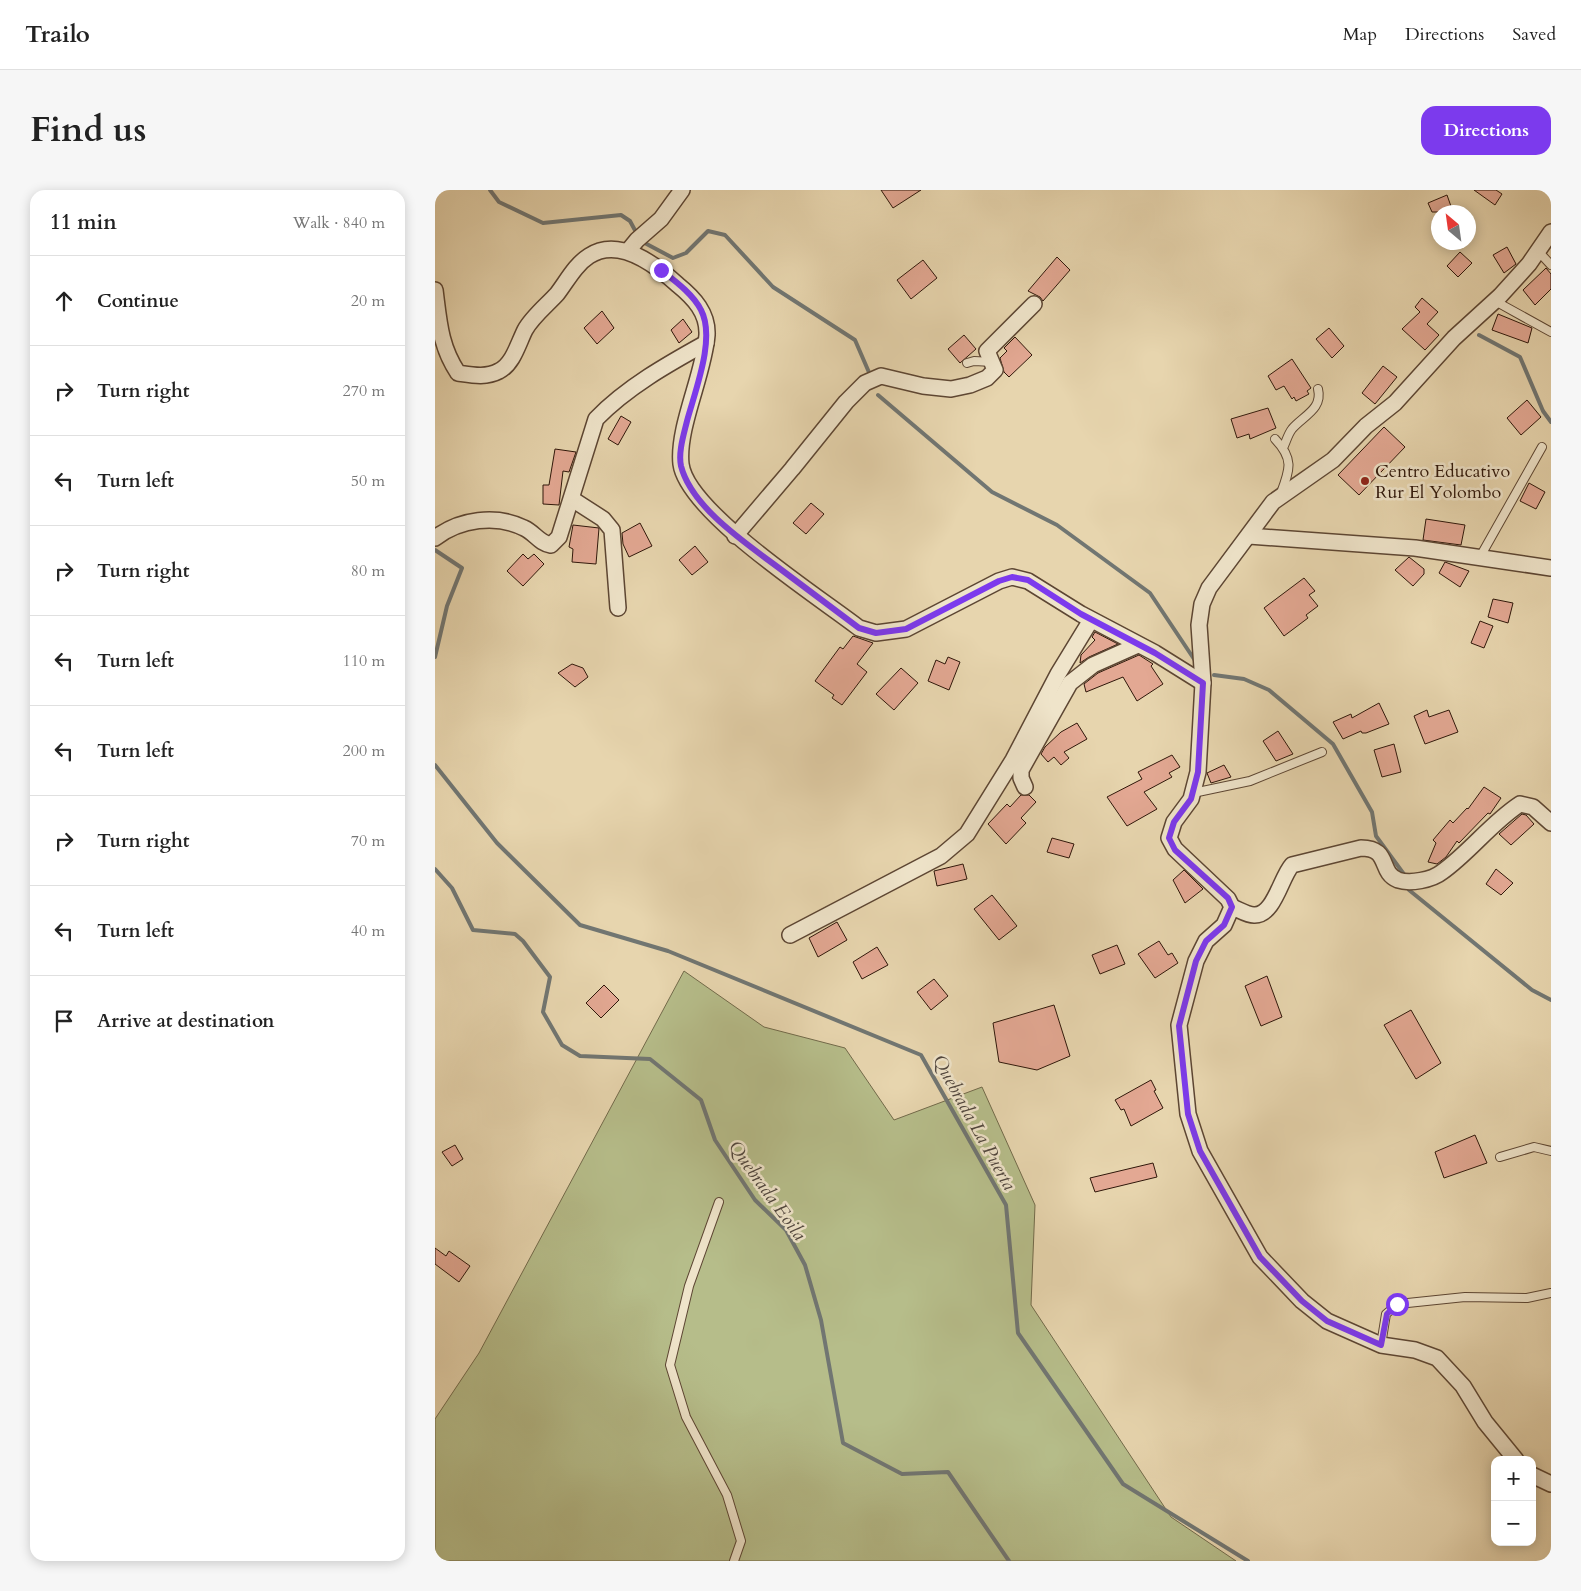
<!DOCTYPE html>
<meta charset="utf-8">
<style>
:root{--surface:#fff;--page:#f6f6f6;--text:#222;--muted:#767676;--line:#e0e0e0;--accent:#7c3aed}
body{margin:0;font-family:Cardo,serif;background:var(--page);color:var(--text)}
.controls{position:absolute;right:15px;bottom:15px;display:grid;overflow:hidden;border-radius:10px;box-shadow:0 2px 12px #0003}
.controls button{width:45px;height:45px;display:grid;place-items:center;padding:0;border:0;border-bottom:1px solid var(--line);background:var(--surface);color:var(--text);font:25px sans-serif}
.compass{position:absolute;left:996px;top:15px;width:45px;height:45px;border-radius:50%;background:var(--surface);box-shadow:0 2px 12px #0003;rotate:331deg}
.stop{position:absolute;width:15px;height:15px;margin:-11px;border:4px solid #7c3aed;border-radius:50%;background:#fff}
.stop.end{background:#7c3aed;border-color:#fff;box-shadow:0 1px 5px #0008}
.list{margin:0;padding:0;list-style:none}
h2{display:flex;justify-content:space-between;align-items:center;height:65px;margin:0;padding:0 20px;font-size:21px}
h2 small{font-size:16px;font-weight:400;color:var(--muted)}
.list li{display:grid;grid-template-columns:32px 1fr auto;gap:15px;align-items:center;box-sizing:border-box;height:90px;padding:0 20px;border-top:1px solid var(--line)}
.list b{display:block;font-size:19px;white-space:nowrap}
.list em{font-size:16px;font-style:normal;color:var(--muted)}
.icon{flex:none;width:28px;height:28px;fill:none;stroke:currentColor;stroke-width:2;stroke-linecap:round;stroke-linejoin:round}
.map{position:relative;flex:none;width:1116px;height:1371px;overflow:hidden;border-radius:15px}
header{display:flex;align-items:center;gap:30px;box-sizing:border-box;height:70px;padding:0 25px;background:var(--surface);border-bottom:1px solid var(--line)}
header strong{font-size:24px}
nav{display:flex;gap:28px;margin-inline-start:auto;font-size:18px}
.intro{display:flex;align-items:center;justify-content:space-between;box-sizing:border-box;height:120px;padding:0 30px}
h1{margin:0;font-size:35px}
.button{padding:12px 22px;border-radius:15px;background:var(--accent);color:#fff;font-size:18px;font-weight:700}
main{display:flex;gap:30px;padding:0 30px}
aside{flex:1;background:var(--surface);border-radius:15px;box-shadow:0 2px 12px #0003}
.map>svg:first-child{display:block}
.green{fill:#b6bd8a;stroke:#726a4a}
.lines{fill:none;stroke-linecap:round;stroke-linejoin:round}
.stream{stroke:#717672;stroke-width:4}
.building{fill:#e3a893;stroke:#2f170a}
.service-casing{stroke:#5d4633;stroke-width:10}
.minor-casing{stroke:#5d4633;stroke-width:18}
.service{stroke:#efe4ca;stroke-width:8}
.minor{stroke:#efe4ca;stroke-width:15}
.route{stroke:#7c3aed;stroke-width:6}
.poi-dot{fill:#8f2418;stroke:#efe4ca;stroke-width:2}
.labels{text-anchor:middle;stroke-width:5;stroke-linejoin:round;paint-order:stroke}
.poi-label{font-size:18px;fill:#2f170a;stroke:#efe4ca;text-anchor:start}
.water-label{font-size:19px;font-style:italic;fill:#50463e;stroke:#efe4ca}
</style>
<header>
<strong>Trailo</strong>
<nav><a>Map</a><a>Directions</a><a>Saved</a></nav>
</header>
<div class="intro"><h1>Find us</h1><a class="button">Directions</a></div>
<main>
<aside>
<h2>11 min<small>Walk · 840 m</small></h2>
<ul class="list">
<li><svg class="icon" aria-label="ahead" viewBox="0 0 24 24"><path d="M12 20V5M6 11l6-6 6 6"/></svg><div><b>Continue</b></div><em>20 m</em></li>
<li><svg class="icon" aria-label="right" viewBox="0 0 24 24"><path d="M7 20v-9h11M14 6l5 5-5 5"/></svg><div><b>Turn right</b></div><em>270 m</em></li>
<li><svg class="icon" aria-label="left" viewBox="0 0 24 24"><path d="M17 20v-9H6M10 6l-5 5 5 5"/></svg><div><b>Turn left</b></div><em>50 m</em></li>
<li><svg class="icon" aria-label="right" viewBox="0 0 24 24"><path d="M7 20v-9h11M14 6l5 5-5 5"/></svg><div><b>Turn right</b></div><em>80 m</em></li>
<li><svg class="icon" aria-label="left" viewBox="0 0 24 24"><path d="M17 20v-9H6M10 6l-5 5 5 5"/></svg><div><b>Turn left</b></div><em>110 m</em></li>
<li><svg class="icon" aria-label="left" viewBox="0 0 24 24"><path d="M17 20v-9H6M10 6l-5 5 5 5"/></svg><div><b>Turn left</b></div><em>200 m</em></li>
<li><svg class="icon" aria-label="right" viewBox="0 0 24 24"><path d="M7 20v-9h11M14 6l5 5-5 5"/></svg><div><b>Turn right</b></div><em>70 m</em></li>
<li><svg class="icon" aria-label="left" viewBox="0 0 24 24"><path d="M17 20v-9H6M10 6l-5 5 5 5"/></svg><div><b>Turn left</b></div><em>40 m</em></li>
<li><svg class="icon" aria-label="arrive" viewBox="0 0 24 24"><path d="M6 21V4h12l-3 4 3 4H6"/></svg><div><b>Arrive at destination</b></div></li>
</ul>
</aside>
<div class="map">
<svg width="1116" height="1371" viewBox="0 0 1116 1371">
<rect width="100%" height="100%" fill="#e7d5ae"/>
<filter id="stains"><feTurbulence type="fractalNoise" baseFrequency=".004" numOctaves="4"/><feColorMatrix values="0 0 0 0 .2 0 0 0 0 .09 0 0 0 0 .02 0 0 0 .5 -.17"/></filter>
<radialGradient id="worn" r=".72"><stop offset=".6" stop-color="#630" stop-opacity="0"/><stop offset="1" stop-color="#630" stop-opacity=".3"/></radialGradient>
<path class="green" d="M 249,781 L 329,837 L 410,858 L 459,930 L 547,897 L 600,1015 L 596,1115 L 736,1327 L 801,1371 L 0,1371 L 0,1229 L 44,1163 Z"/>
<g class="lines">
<g class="stream">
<path d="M 55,0 L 64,12 L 108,33 L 186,25 L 195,31 L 202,44"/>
<path d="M 206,51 L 238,68 L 251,63 L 273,41 L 290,45 L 338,97 L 420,150 L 436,187"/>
<path d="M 1044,145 L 1085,167 L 1108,221 L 1116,232"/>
<path d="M 443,205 L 557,302 L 622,335 L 715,403 L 761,472"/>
<path d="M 0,360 L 27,378 L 12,416 L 0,467"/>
<path d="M 779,485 L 809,489 L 834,500 L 898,554 L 937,622 L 941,646 L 971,687"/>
<path d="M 0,575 L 62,653 L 145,735 L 233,761 L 486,865 L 571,1015 L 583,1143 L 688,1294 L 813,1371"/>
<path d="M 0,679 L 17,698 L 38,740 L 80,744 L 88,751 L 115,787 L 108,822 L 127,855 L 145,866 L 215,869 L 266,910 L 280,950 L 320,1010 L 351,1040 L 370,1075 L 386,1130 L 408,1253 L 467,1284 L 513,1282 L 574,1371"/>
<path d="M 974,700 L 1097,800 L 1116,810"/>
</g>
</g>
<g class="building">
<path d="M 446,0 L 486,0 L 458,18 Z"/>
<path d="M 1039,0 L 1061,0 L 1067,4 L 1060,15 Z"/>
<path d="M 1012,5 L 1018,22 L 997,22 L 993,13 Z"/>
<path d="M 1072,57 L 1081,74 L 1069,83 L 1058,65 Z"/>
<path d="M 1025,62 L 1037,73 L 1023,87 L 1012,76 Z"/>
<path d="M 622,67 L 635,80 L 608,111 L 605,107 L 593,101 Z"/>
<path d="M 488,70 L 502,88 L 476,109 L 462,90 Z"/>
<path d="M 1111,78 L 1116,84 L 1116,99 L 1100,115 L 1088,100 Z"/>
<path d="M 987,108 L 1003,122 L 992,134 L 1004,145 L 990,160 L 967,139 L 985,122 L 980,117 Z"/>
<path d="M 167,121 L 179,138 L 162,154 L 149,138 Z"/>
<path d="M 1063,124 L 1097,138 L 1093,153 L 1057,140 Z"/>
<path d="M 248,129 L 257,142 L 244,153 L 236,140 Z"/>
<path d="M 894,138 L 909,156 L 897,168 L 881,149 Z"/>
<path d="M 529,145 L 541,159 L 525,173 L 513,159 Z"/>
<path d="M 580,147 L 597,165 L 574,187 L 569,182 L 565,168 L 572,161 L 569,158 Z"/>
<path d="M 857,169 L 876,198 L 872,201 L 874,204 L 861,211 L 859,207 L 857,209 L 849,196 L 841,200 L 833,186 Z"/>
<path d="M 948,176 L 962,187 L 940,214 L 927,203 Z"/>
<path d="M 1092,210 L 1106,227 L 1086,245 L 1072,228 Z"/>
<path d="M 833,218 L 841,238 L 815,249 L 814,244 L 802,248 L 796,229 Z"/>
<path d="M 186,226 L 196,232 L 183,255 L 173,249 Z"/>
<path d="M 949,237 L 970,257 L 924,305 L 903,285 Z"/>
<path d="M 120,259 L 141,262 L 134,282 L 128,281 L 124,315 L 108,314 L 108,295 L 114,295 Z"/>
<path d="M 1094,293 L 1110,302 L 1101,319 L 1085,311 Z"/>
<path d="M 376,313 L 389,324 L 371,344 L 358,333 Z"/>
<path d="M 991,329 L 1030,335 L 1026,355 L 988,350 Z"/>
<path d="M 205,333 L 217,356 L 194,367 L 188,354 L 187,343 Z"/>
<path d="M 138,335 L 164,338 L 161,374 L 137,372 L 138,359 L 134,357 Z"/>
<path d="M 260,356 L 273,372 L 257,385 L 244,370 Z"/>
<path d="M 88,364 L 93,369 L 99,364 L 109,374 L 88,396 L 72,381 Z"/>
<path d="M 974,367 L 989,379 L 989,384 L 978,396 L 960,380 Z"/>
<path d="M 1010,372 L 1034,381 L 1025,397 L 1004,383 Z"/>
<path d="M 869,388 L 880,401 L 874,405 L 883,416 L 871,425 L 873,428 L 849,446 L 829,418 Z"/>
<path d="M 1058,409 L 1078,413 L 1073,433 L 1053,427 Z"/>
<path d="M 1045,431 L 1058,436 L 1049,458 L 1036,453 Z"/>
<path d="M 660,442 L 683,454 L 654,467 L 645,473 L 646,465 L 660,450 L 657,447 Z"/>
<path d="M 418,446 L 438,453 L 422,474 L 432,482 L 407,515 L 397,508 L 399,505 L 380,491 L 405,457 L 408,459 Z"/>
<path d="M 704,465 L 718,474 L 716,476 L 728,494 L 702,511 L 688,487 L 651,502 L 649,494 L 663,483 Z"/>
<path d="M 513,467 L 525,472 L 514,500 L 493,491 L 501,470 L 510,474 Z"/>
<path d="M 137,474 L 148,478 L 153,487 L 140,497 L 123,483 Z"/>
<path d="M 466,478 L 483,493 L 459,520 L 441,504 Z"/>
<path d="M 944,513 L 954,534 L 931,543 L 927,543 L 926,541 L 908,549 L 898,532 L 916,524 L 917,528 Z"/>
<path d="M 992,520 L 994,527 L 1014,520 L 1023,542 L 990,554 L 979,526 Z"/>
<path d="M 642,533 L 652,549 L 629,562 L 634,568 L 626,575 L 619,567 L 613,572 L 606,564 L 610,557 L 626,542 Z"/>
<path d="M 843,541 L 858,564 L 841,571 L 828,551 Z"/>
<path d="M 959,554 L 966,582 L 947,587 L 939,560 Z"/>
<path d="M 737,565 L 745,577 L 734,583 L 737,587 L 709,602 L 722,619 L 692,636 L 672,607 L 707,589 L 703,582 Z"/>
<path d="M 789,575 L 796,587 L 776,593 L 772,583 Z"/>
<path d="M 1049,597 L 1066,608 L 1055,624 L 1053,623 L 1024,653 L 1022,651 L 1011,667 L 1002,674 L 993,672 L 1001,653 L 998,650 L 1015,630 L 1018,633 L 1032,618 L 1033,619 Z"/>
<path d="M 586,605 L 594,605 L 601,612 L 586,628 L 591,633 L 571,654 L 553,634 L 572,614 L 575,617 Z"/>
<path d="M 1087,624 L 1091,625 L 1099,634 L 1076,655 L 1064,644 Z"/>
<path d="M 617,648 L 639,654 L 634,668 L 612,662 Z"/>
<path d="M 528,674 L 532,689 L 502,696 L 499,681 Z"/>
<path d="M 1061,679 L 1078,693 L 1066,705 L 1051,694 Z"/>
<path d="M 749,680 L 768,699 L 750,713 L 738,690 Z"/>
<path d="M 557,705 L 582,736 L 564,750 L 539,719 Z"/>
<path d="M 402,732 L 412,750 L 383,767 L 374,748 Z"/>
<path d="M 724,751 L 733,765 L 737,763 L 743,773 L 720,788 L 703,764 Z"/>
<path d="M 682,755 L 690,774 L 665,784 L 657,765 Z"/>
<path d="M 442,757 L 453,775 L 427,789 L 418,772 Z"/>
<path d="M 832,786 L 847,827 L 826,836 L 810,796 Z"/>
<path d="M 499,789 L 513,806 L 496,820 L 482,802 Z"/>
<path d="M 169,795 L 184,810 L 166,828 L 151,813 Z"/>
<path d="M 619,815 L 635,866 L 602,880 L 564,872 L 558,833 Z"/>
<path d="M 976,820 L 1006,873 L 981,889 L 949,835 Z"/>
<path d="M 716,890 L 721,900 L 719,901 L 728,918 L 696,936 L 689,919 L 686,920 L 680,910 Z"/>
<path d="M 1040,945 L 1052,973 L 1009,988 L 1000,962 Z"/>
<path d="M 20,955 L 28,969 L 17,976 L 7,962 Z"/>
<path d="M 718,973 L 722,987 L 660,1002 L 655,988 Z"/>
<path d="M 0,1058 L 11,1066 L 14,1061 L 35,1076 L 24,1092 L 0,1074 Z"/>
</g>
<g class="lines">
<g class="service-casing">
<g id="service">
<path d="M 1103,61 L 1116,75"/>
<path d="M 1060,111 L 1116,142"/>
<path d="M 532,173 L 539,171 L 558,172"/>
<path d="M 840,249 C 859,269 855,279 846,303"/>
<path d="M 848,258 C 851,252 853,244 857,239 C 868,226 888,219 883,199"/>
<path d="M 1045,367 L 1107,257"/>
<path d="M 758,603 L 815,591 L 887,562"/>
<path d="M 1065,967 L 1099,957 L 1116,961"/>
<path d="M 284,1012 L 254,1096 L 235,1175 L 251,1227 L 292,1305 L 306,1351 L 299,1371"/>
<path d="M 946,1155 L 951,1124 L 963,1114 L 1030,1107 L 1092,1108 L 1116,1103"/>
</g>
</g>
<g class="minor-casing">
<g id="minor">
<path d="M 193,61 L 202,50 L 226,29 L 247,0"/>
<path d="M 0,100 C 4,131 5,156 23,183 C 37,185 51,188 64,181 C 78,174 83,154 90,140 C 97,127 112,115 122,104 C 132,91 140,75 154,66 C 184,46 221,75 243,95 C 259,108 273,123 272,145 C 269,184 242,238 246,274 C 252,322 384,407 424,438 L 441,443 L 471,439 L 564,391 L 577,387 L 593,391 L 646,424 L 720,463 L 768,493"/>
<path d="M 137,309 L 168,329 L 177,340 L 183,418"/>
<path d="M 300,346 L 357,279 L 411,212 L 430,193 L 446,186 L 488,196 L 516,199 L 535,195 L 552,188 L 560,180 L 552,161 L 599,114"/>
<path d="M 814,346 L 980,358 L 1116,378"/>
<path d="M 0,348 C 25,329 61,324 89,338 C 100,343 104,353 116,355 L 124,347 L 161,229 C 192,197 233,174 271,153"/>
<path d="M 590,597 L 586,588 L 586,580 L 635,493 L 658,475 L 703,455"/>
<path d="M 797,717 C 803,719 812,725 819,725 C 839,726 846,687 857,675 L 926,658 C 956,658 943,682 963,690 C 975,694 997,690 1007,682 C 1035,662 1056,633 1085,614 L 1098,617 L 1116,633"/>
<path d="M 355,745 L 506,666 L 532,644 L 578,570 L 623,484 L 656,430"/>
<path d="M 1081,1270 L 1050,1232 L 1028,1196 L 1002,1168 L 980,1160 L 946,1155 L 892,1131 L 867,1111 L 825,1067 L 765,961 L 753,924 L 744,835 L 761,771 L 771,751 L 789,735 L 797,717 L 793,709 L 740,659 L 734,648 L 739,632 L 756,609 L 763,582 L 768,493 L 764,435 L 767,414 L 774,398 L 838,312 L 898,270 L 931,236 L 960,213 L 1019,148 L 1065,106 L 1094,74 L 1116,42"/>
<path d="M 1097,1285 L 1116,1294"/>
</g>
</g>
<use href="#service" class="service"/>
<use href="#minor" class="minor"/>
</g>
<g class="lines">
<path class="route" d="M 226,80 C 240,91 258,104 266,120 C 281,148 260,201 252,231 C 249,244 243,262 246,276 C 257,319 315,356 348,381 C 373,400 399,419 424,438 L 441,443 L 471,439 L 564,391 L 577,387 L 593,390 L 646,424 L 720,463 L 768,493 L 763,582 L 756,609 L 739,632 L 734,648 L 740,660 L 793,708 L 797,717 L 789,735 L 771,751 L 761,771 L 744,836 L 753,924 L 765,961 L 825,1067 L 867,1111 L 892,1131 L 946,1155 L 952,1124 L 962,1114"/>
</g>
<circle class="poi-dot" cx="930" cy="291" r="5"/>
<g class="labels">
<g class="poi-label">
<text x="940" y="287">Centro Educativo<tspan x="940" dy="21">Rur El Yolombo</tspan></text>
</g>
<g class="water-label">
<text transform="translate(540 932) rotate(61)" y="7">Quebrada La Puerta</text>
<text transform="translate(333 1000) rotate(54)" y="7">Quebrada Eoila</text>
</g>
</g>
<rect width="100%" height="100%" filter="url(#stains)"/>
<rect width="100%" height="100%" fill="url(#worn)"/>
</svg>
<div class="controls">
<button>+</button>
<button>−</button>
</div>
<svg class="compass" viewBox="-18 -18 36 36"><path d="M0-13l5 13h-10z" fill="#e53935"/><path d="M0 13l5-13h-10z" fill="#767676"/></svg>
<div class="stop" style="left:962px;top:1114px"></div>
<div class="stop end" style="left:226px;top:80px"></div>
</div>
</main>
